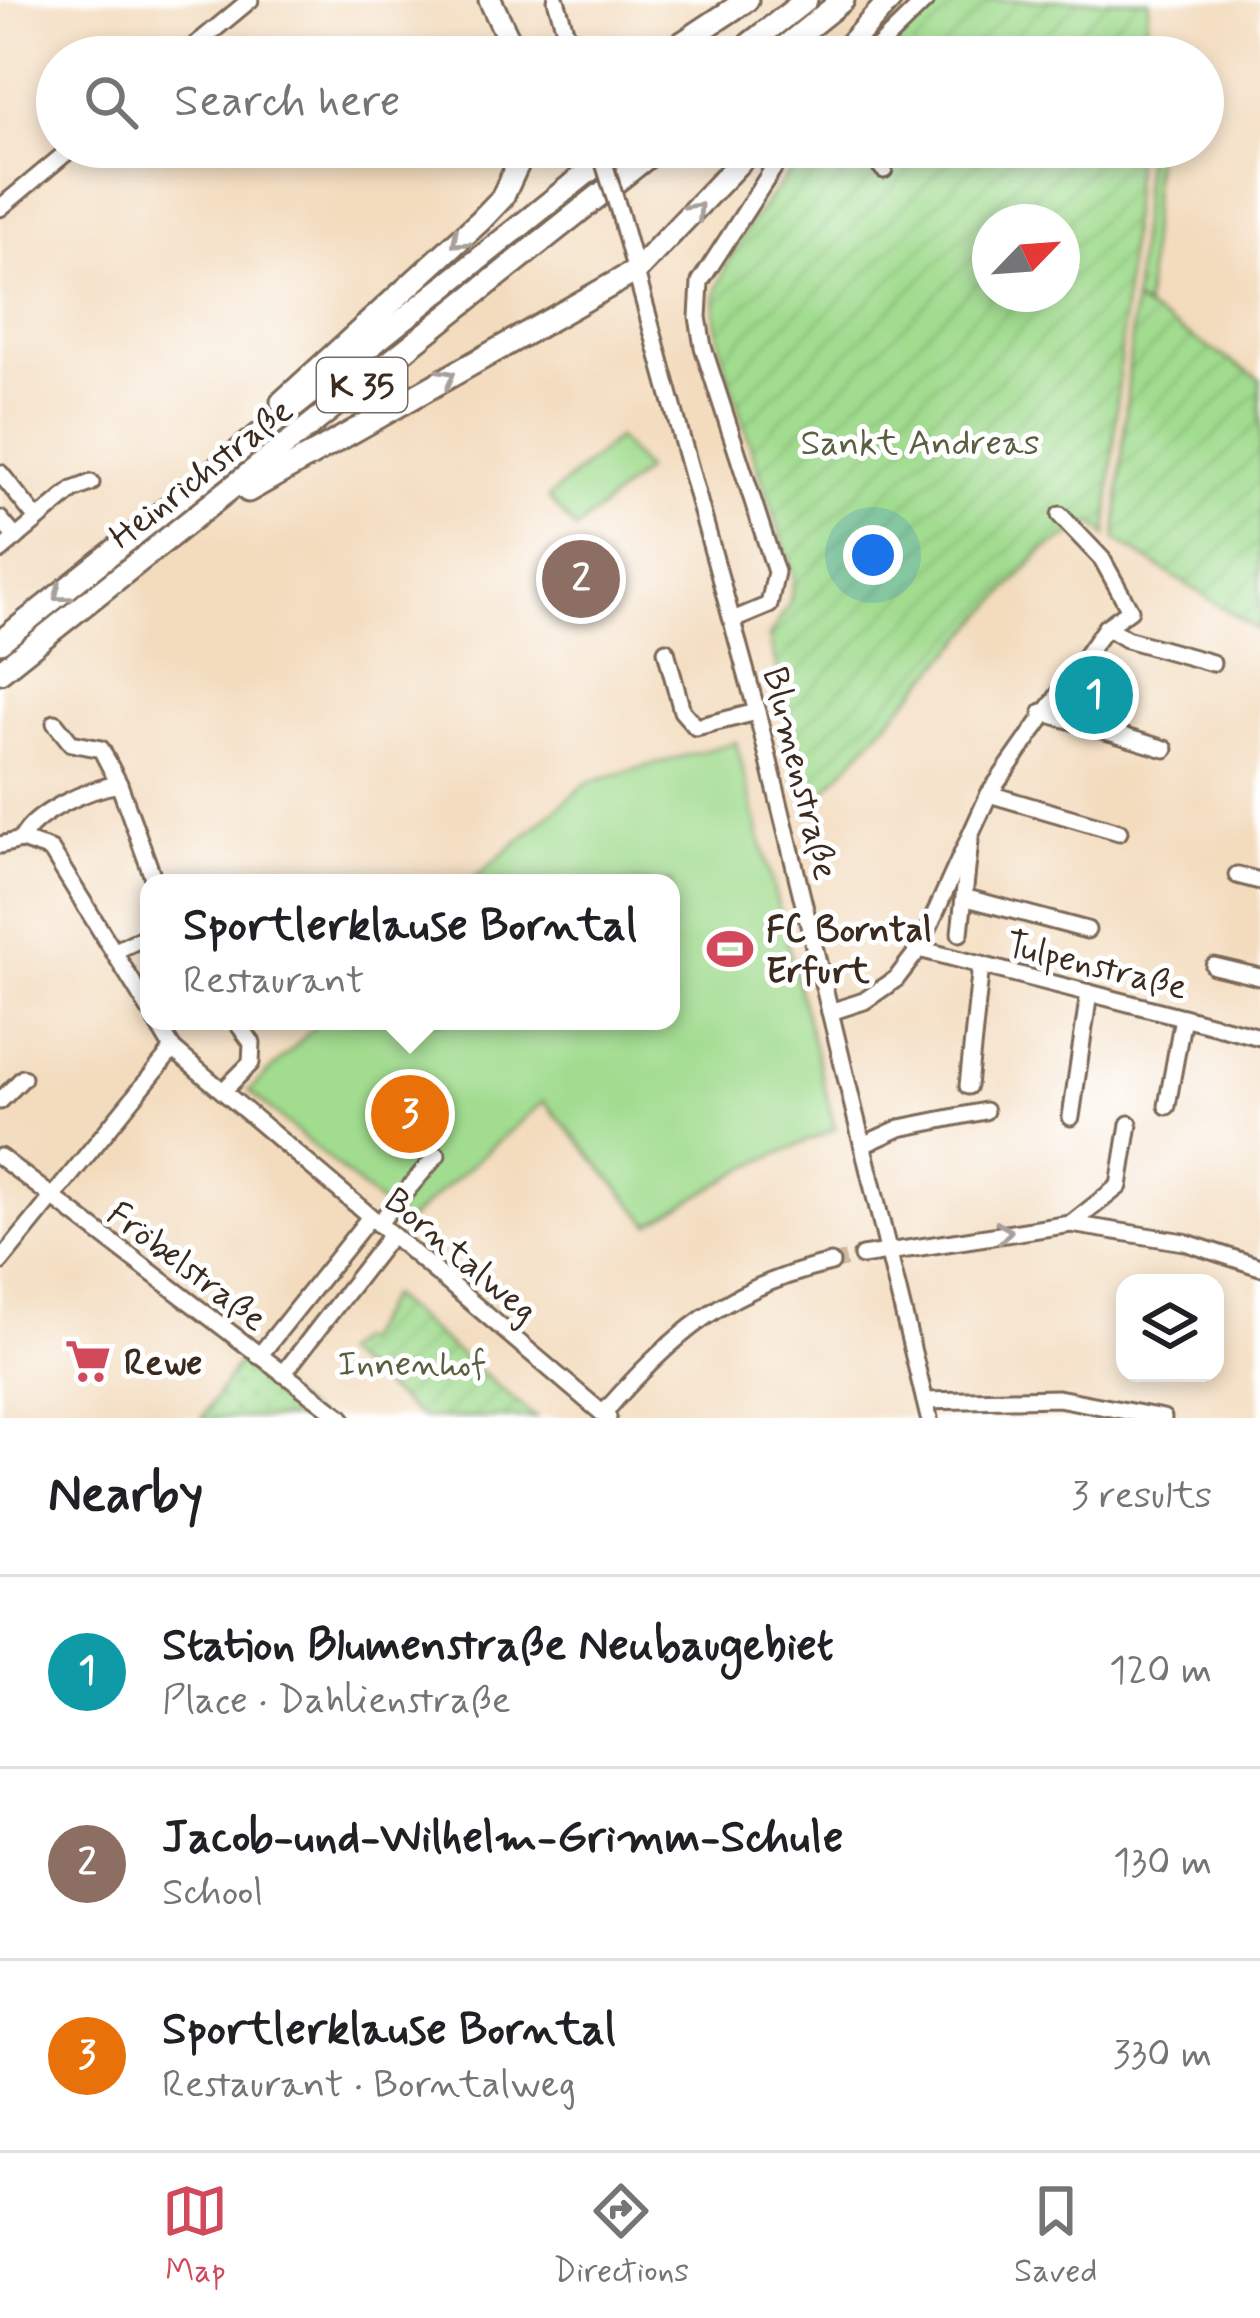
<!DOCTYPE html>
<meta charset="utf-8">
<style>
:root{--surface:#fff;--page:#f6f6f6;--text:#202124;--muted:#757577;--line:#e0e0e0;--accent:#d1495b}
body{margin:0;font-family:Mynerve,sans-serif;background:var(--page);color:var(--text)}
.controls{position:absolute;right:36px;bottom:36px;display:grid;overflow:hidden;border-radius:24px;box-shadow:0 6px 18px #0003}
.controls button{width:108px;height:108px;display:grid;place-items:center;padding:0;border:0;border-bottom:3px solid var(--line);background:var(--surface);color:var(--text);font:60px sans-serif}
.compass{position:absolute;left:972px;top:204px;width:108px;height:108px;border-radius:50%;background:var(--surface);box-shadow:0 6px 18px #0003;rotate:65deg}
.you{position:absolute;left:873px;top:555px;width:42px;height:42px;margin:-30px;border:9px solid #fff;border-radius:50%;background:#1a73e8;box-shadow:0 0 0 18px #1a73e833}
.badge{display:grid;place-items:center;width:78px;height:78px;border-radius:50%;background:var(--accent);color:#fff;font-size:39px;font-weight:700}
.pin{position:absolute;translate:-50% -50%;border:6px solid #fff;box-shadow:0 3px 12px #0006}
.popup{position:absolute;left:140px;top:874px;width:540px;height:156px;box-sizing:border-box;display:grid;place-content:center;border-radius:24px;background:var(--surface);filter:drop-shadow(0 3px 9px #0005);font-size:39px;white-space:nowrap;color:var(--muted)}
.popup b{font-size:45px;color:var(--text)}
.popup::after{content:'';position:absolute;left:50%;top:100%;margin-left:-24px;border:24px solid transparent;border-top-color:var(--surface)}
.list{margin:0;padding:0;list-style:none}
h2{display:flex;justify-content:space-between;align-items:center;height:156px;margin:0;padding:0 48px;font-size:51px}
h2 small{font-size:39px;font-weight:400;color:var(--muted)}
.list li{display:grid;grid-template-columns:78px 1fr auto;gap:36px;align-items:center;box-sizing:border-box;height:192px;padding:0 48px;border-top:3px solid var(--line)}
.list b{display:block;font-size:45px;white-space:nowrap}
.list p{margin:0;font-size:39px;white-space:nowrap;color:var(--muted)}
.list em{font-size:39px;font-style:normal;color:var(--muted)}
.icon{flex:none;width:66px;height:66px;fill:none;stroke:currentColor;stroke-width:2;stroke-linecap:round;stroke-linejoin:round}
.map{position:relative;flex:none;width:1260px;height:1418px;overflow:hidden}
.search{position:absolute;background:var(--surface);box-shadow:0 6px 18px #0003;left:36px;right:36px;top:36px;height:132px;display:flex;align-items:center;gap:30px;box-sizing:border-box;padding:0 42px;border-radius:66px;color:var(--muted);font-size:45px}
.sheet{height:732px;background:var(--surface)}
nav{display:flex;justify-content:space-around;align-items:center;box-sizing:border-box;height:168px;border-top:3px solid var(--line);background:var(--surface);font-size:33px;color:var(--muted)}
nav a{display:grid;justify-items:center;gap:6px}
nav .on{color:var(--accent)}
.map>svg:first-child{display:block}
.grass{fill:url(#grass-tufts);stroke:#6e8356;stroke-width:3}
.park{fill:url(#park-dots);stroke:#6e8356;stroke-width:3}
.garden{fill:url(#garden-furrows);stroke:#6e8356;stroke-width:3;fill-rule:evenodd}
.pitch{fill:#a1dc8f;stroke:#6e8356;stroke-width:3}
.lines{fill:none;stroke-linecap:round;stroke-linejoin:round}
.minor-tunnel{stroke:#ceb89e;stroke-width:15;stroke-dasharray:15 8;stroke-linecap:butt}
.minor-casing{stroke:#7b6856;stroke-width:21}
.highway-casing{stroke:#7b6856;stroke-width:27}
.minor{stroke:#fff;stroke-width:15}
.highway{stroke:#fff;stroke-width:21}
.minor-bridge-casing{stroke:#7b6856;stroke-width:21;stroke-linecap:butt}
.minor-bridge{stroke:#fff;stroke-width:15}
.oneway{stroke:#a79f9a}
.labels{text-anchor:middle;stroke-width:10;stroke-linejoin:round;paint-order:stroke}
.shield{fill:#fff;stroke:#766a62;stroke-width:3}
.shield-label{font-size:33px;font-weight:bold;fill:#3b2a1e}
.park-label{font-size:36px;fill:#5a5f40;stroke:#fff}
.street-label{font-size:36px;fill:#3b2a1e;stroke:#fff}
.poi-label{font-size:36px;font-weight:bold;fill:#3b2a1e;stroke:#fff;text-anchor:start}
</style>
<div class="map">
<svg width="1260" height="1418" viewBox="0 0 1260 1418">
<defs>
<pattern id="grass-tufts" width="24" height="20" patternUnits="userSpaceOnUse" patternTransform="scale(3)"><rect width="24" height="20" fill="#a1dc8f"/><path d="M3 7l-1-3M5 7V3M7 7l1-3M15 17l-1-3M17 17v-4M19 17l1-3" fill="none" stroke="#8cbd7b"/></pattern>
<pattern id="park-dots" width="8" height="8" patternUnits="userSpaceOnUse" patternTransform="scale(3)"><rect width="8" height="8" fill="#a1dc8f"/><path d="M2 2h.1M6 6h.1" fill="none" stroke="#8cbd7b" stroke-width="1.8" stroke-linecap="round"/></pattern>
<pattern id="garden-furrows" width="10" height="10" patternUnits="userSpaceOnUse" patternTransform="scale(3)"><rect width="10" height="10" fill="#a1dc8f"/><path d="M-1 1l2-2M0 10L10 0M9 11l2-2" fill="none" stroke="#8cbd7b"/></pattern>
</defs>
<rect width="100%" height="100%" fill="#fff"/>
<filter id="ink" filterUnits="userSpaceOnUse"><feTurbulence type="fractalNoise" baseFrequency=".00833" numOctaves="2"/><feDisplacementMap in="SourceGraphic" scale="24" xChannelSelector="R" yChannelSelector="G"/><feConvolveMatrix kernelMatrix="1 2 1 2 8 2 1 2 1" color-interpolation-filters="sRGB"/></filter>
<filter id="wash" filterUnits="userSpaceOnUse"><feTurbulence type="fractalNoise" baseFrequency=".004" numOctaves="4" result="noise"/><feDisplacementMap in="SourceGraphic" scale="48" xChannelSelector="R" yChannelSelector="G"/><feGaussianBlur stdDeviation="2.7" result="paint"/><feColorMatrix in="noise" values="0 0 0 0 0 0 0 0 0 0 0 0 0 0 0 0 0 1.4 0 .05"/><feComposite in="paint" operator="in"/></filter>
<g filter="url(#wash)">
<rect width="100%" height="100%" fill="#f3dcbe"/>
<path class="grass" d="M 1146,147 L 1155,147 L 1146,307 L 1134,302 Z"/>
<path class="park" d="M 240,1360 L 317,1418 L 202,1418 Z"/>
<g class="garden">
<path d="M 940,0 L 1149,0 L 1144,57 L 882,57 Z"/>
<path d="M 810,147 L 1136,147 L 1107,536 L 1093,523 L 1044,550 L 810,807 L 769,637 L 790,603 L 794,577 C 780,520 705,339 716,294 C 730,240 777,190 810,147 ZM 990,222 L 1062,222 L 1062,294 L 990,294 Z"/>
<path d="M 1134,302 L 1260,379 L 1260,631 L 1116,540 Z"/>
<path d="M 389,1296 L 536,1418 L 422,1418 L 340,1353 L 356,1339 L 361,1342 Z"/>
</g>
<g class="pitch">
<path d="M 617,438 L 645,470 L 576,530 L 548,498 Z"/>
<path d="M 736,742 L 835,1129 L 750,1166 L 650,1224 L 544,1101 L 404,1224 L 249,1091 L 321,1021 L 671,1021 L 671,883 L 469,883 L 588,782 Z"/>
</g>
</g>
<g filter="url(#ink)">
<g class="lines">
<path class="minor-tunnel" d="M 831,1263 L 862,1256"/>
<g class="minor-casing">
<g id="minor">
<path d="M 556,0 L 573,57"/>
<path d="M 181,57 L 250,0"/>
<path d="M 868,57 L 926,0"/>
<path d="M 865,147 L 884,170"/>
<path d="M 0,208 L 73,147"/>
<path d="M 620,214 L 757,712 L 929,1418"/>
<path d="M 0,473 L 37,519"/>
<path d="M 0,519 L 16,538"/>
<path d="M 0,551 L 73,490 L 91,483"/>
<path d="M 733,620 L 769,605 L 776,572 L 703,347 L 698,317 L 700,282 L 787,147"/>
<path d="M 1106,627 L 1126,639 L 1212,663"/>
<path d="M 666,651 L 682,711 L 696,727 L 757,712"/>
<path d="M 1042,712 L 1165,749"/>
<path d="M 55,723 L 71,743 L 101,749 L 119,784"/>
<path d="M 989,794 L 1119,832"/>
<path d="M 21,840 C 34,812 89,789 119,784 L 155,883"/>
<path d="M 0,845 L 21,840 L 51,850 L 149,1009"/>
<path d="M 1237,875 L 1260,881"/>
<path d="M 967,898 L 1087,930"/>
<path d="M 960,933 L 970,841"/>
<path d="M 919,949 L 1260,1037"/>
<path d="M 115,951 L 149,935"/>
<path d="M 1214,966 L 1260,977"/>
<path d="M 830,1012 L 864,1001 L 896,979 L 919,949 L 989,794 L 1106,627 L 1130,610 L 1102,559 L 1060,515"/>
<path d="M 156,1021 L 173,1049 L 608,1418"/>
<path d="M 968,1086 L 981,965"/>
<path d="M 223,1091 L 251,1063 L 252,1043 L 236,1021"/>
<path d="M 0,1101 L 23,1078"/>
<path d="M 1167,1106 L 1183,1017"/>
<path d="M 1071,1117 L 1089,993"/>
<path d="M 863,1145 L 900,1128 L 985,1111"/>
<path d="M 0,1157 L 342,1418"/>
<path d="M 378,1224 L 437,1155"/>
<path d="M 1071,1224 L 1119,1186 L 1129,1124"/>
<path d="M 862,1256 L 1071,1224 L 1184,1242 L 1260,1267"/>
<path d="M 0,1262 L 173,1049"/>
<path d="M 259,1356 L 370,1217"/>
<path d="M 283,1374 L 391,1235"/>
<path d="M 925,1401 L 1058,1398 L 1163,1418"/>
<path d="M 603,1414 C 671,1335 727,1287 831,1263"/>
</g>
</g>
<g class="highway-casing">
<g id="highway">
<path d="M 490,0 L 517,57"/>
<path d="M 573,56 L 575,57"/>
<path d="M 661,57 L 747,0"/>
<path d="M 733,57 L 806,0"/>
<path d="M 772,57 L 843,0"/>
<path d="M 838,57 L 890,0"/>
<path d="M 282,402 L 480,221 L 502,198 L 526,147"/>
<path d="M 248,491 L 636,271 L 754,147"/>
<path d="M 0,642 L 619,147"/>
<path d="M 0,672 L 660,147"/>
</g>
</g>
<use href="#minor" class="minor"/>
<use href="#highway" class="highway"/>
<g class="minor-bridge-casing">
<path id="minor-bridge" d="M 599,147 L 620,214"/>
</g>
<use href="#minor-bridge" class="minor-bridge"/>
</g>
<defs><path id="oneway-chevron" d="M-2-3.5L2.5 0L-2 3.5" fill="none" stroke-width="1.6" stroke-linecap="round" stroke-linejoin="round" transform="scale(3)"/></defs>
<g class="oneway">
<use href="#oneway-chevron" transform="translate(696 210) rotate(-47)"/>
<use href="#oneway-chevron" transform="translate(459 240) rotate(138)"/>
<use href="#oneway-chevron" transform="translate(447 377) rotate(-29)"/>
<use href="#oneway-chevron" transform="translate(61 594) rotate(142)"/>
<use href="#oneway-chevron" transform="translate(1004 1232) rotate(-8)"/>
</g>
</g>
<defs>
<g id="stadium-bare" transform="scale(3.6)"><path d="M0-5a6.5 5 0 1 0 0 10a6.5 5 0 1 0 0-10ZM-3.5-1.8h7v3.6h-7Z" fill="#d1495b" stroke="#fff" stroke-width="2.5" paint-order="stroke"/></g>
<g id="supermarket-bare" transform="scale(3.6)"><path d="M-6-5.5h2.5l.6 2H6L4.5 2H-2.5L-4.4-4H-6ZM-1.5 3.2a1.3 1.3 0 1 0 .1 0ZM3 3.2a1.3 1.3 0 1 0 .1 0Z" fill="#d1495b" stroke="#fff" stroke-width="2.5" paint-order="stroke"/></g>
</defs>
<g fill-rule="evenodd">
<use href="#stadium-bare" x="730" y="949"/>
<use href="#supermarket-bare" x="88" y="1361"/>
</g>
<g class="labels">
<rect class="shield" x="317" y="358" width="90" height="54" rx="9"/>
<g class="shield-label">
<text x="362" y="397">K 35</text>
</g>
<g class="park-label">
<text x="920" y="454">Sankt Andreas</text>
<text x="412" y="1375">Innenhof</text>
</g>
<g class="street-label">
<text transform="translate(200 472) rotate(-38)" y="13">Heinrichstraße</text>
<text transform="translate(802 773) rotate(76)" y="13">Blumenstraße</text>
<text transform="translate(1097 964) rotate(14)" y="13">Tulpenstraße</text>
<text transform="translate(462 1254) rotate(40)" y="13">Borntalweg</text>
<text transform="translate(188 1265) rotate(37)" y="13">Fröbelstraße</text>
</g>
<g class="poi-label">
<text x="766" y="941">FC Borntal<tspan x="766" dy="41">Erfurt</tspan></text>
<text x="124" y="1374">Rewe</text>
</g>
</g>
</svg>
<div class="controls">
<button><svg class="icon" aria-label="layers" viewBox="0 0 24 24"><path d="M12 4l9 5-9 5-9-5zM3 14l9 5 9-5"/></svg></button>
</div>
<svg class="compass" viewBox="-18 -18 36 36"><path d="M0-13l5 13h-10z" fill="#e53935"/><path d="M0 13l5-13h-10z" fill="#757577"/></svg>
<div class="you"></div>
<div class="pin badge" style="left:1094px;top:695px;background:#0f9aa8">1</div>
<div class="pin badge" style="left:581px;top:579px;background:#8d6e63">2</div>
<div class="pin badge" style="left:410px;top:1114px;background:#e8710a">3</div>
<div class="popup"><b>Sportlerklause Borntal</b>Restaurant</div>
<div class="search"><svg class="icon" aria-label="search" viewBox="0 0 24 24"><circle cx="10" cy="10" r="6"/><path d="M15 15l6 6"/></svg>Search here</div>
</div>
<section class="sheet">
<h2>Nearby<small>3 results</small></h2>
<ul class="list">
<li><span class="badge" style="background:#0f9aa8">1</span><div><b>Station Blumenstraße Neubaugebiet</b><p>Place · Dahlienstraße</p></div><em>120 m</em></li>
<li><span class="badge" style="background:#8d6e63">2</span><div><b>Jacob-und-Wilhelm-Grimm-Schule</b><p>School</p></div><em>130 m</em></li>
<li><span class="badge" style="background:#e8710a">3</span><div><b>Sportlerklause Borntal</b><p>Restaurant · Borntalweg</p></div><em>330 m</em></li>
</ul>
</section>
<nav>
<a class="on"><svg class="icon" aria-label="map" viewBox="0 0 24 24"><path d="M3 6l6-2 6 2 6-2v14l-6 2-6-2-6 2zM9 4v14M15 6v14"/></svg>Map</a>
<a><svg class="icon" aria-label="directions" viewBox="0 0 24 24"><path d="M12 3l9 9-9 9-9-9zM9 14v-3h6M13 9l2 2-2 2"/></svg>Directions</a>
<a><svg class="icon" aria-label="saved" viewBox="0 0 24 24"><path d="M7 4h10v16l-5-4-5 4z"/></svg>Saved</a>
</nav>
